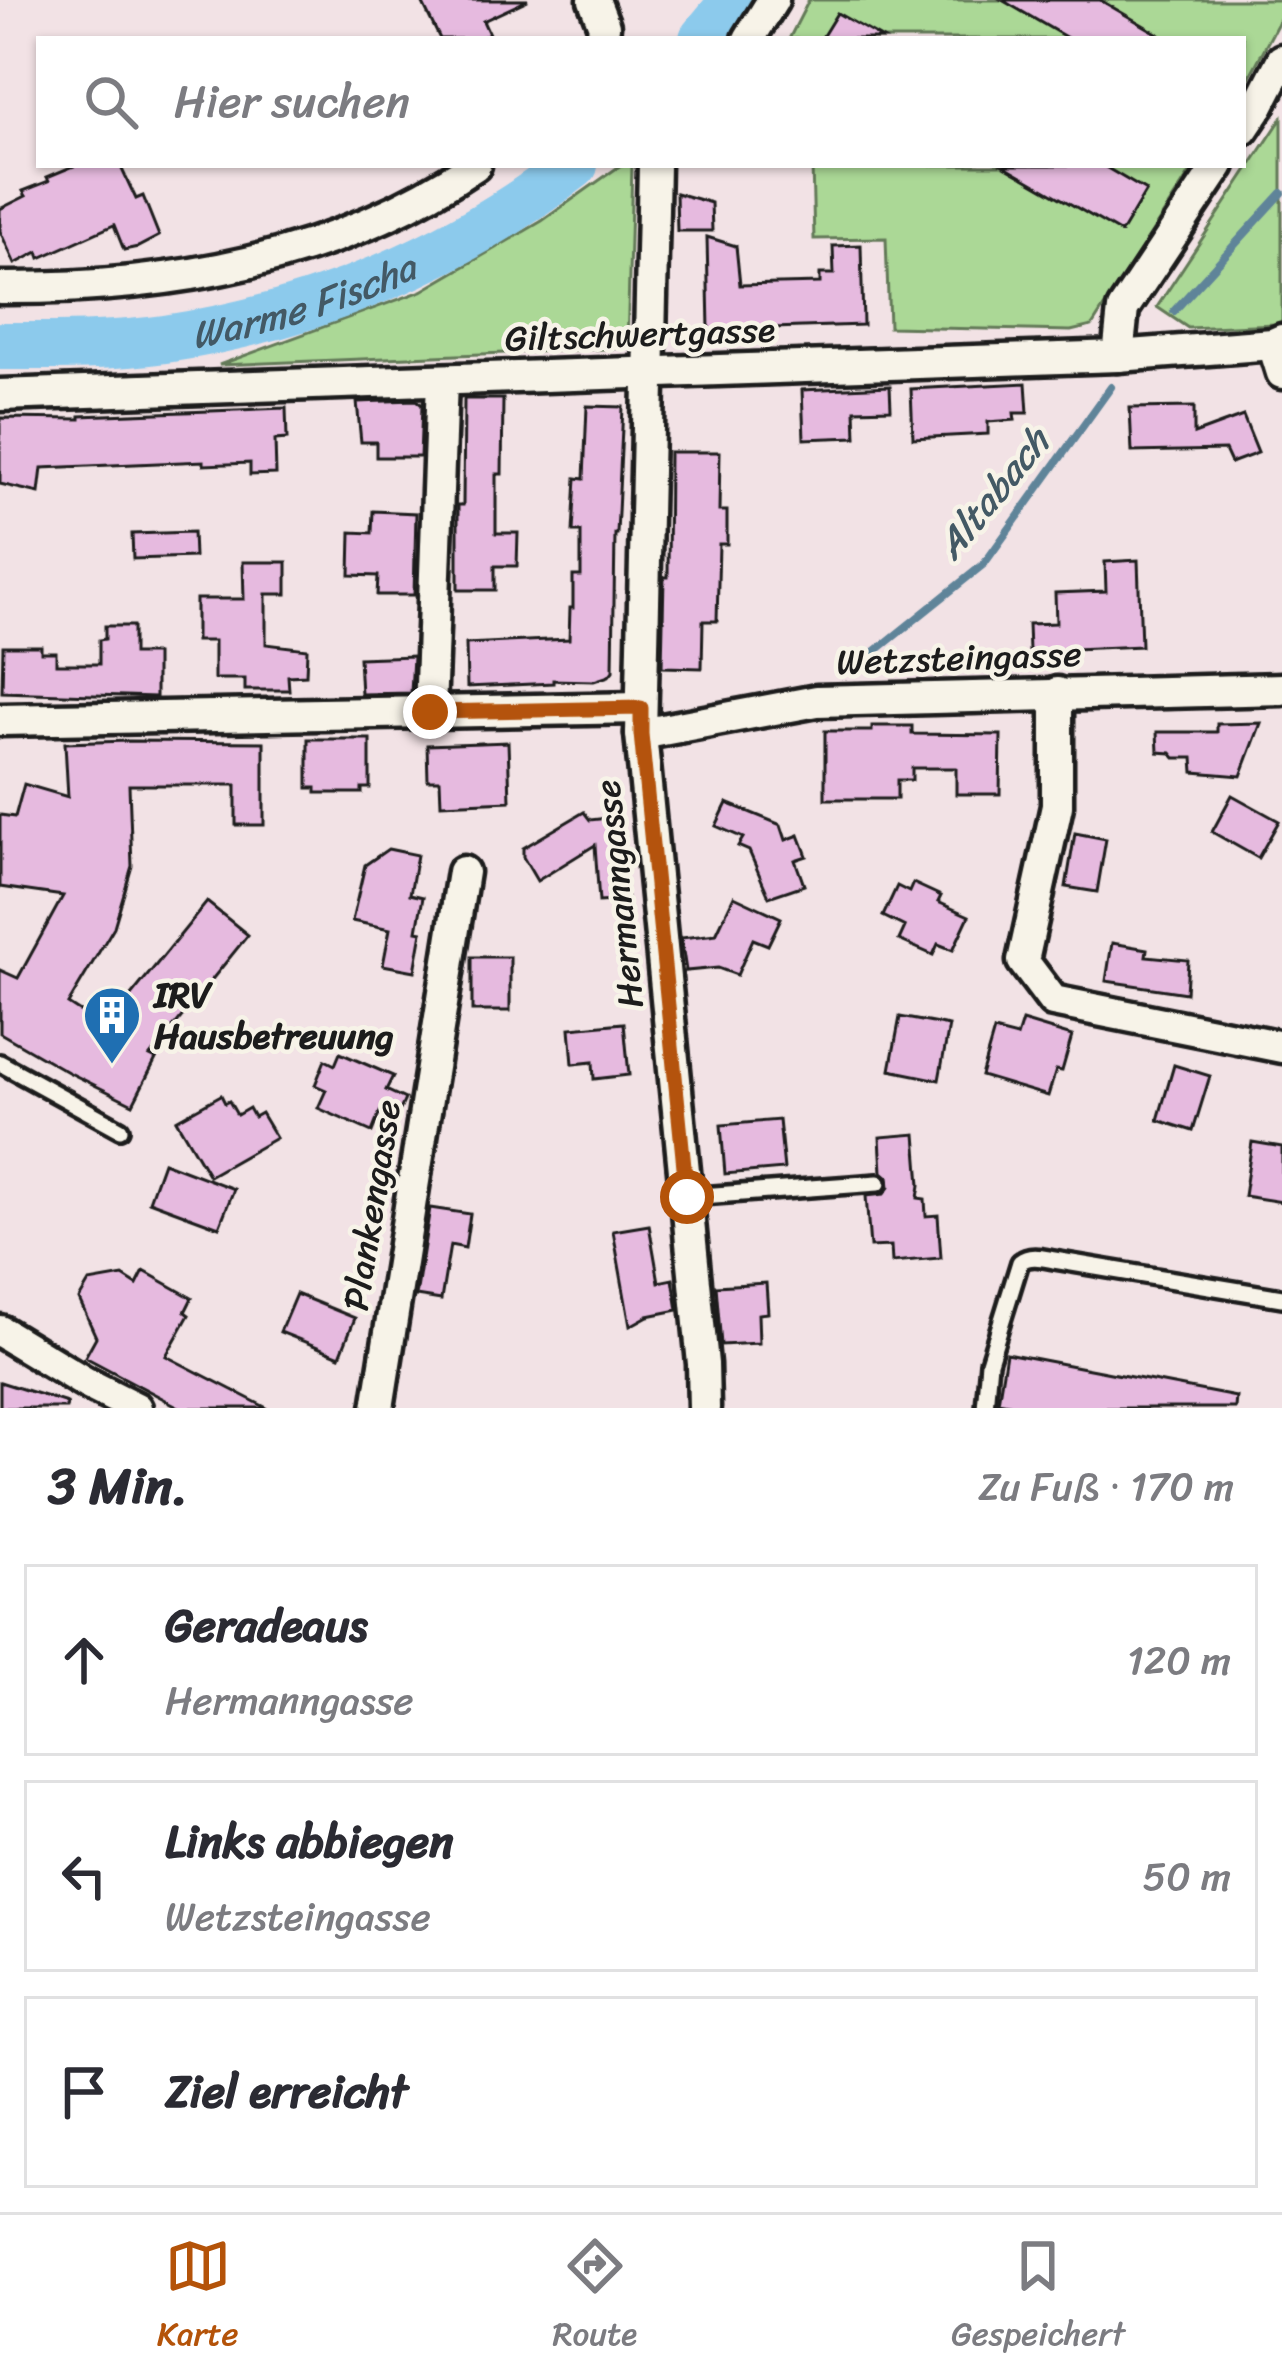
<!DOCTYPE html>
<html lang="de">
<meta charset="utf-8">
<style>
:root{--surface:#fff;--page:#f2f2f3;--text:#2b2b33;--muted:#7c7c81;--line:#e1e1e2;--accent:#b45309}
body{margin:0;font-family:Sriracha,sans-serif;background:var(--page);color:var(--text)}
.stop{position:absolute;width:36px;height:36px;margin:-27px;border:9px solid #b45309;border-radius:50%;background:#fff}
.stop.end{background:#b45309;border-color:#fff;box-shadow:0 3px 12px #0008}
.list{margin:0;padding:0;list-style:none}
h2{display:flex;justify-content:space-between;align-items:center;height:156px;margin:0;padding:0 48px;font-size:51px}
h2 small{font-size:39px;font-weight:400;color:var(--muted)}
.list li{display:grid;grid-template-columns:78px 1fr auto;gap:36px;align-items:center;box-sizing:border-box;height:192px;margin:0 24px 24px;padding:0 24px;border:3px solid var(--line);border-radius:0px}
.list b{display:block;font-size:45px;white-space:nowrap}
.list p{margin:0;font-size:39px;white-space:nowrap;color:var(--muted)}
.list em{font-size:39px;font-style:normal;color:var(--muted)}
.icon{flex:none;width:66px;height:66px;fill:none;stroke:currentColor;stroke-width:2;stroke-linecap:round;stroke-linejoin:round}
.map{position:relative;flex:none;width:1282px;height:1408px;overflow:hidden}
.search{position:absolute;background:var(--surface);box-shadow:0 3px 9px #0004;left:36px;right:36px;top:36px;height:132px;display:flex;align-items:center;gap:30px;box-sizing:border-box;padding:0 42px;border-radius:0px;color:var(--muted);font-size:45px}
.sheet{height:804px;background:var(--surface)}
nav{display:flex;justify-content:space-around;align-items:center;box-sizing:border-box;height:168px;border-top:3px solid var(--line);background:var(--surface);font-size:33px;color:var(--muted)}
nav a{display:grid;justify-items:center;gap:6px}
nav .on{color:var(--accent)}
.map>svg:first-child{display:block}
.green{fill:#abd896;stroke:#647a59;stroke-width:3}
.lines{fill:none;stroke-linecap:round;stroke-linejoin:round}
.stream{stroke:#5f8499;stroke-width:8}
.river{stroke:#8ccaec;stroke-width:48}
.building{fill:#e6badf;stroke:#1c1c1c;stroke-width:3}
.lane-casing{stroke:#1c1c1c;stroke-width:24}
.street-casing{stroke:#1c1c1c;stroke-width:39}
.lane{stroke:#f7f3e8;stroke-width:15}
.street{stroke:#f7f3e8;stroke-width:30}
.route{stroke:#b45309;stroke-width:15}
.labels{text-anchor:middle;stroke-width:9;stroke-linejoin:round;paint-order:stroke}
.street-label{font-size:36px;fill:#1c1c1c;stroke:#f7f3e8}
.poi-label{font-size:36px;font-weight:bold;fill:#1c1c1c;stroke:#f7f3e8;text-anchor:start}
.water-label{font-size:39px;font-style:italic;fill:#435965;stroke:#f7f3e8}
</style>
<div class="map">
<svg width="1282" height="1408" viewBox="0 0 1282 1408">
<rect width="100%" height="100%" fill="#f2e2e5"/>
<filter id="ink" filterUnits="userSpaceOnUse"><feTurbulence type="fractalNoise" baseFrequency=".00833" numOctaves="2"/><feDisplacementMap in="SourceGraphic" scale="24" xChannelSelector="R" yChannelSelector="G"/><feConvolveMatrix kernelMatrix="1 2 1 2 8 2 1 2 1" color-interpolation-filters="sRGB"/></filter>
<g filter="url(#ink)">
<g class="green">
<path d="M 809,0 L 1282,0 L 1282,15 L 1243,89 L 1243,39 L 789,39 Z"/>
<path d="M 1282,118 L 1282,321 L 1275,324 L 1188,328 L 1157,307 Z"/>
<path d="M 621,165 L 632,165 L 627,348 L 219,365 L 422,291 L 542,221 Z"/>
<path d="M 812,165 L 1195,165 L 1092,326 L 1071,331 L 889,327 L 886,238 L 814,239 Z"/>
</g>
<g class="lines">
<g class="stream">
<path d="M 1174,311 L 1282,193"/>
<path d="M 852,670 L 984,564 L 1111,387"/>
</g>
<g class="river">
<path d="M 703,39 L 735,0"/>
<path id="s1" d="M 0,346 C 55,346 110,347 165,339 C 314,317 456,257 574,165"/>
</g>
</g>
<g class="building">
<path d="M 421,0 L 528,0 L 483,21 L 489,34 L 478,39 L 440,39 Z"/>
<path d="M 1002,0 L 1100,0 L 1167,39 L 1069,39 Z"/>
<path d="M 837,13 L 883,39 L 821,39 Z"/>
<path d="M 76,165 L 120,165 L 136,199 L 143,196 L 159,236 L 138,247 L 124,250 L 114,225 L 40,258 L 38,252 L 15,264 L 0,231 L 0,209 L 26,196 L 23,191 L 49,181 L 47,177 Z"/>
<path d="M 1003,165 L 1102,165 L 1146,191 L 1121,233 Z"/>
<path d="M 676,193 L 711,203 L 712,231 L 677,231 Z"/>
<path d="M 707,237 L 736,246 L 740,285 L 820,283 L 820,274 L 834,274 L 833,246 L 861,245 L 863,325 L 709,330 Z"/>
<path d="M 1026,383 L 1028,413 L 1014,413 L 1015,420 L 988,422 L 988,434 L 913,438 L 911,389 Z"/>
<path d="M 890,386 L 891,409 L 855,410 L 856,437 L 804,439 L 802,390 Z"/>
<path d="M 464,399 L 503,399 L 502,474 L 496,474 L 496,533 L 518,533 L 517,566 L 495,566 L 495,590 L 458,590 L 458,505 L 463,505 Z"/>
<path d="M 416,400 L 422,405 L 420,457 L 376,457 L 376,442 L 361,442 L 357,402 Z"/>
<path d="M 587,406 L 623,407 L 617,534 L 615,534 L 613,671 L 609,676 L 594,681 L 553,680 L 553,683 L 467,687 L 466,644 L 569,639 L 570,608 L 573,608 L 573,576 L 581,576 L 581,532 L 573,532 L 576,478 L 584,479 Z"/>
<path d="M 1194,407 L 1194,434 L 1243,416 L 1258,453 L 1231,463 L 1225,450 L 1132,452 L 1130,408 Z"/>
<path d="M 286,408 L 287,439 L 275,440 L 276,474 L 250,475 L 250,463 L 204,465 L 204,461 L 42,468 L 39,493 L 0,484 L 0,418 L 80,419 L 80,416 Z"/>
<path d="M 669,452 L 720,452 L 719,511 L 727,511 L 727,544 L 719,544 L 717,621 L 703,621 L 702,668 L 662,667 L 664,577 L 668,577 Z"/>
<path d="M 373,511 L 416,513 L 414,595 L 377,595 L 378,576 L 350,575 L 351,532 L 372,533 Z"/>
<path d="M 193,532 L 194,557 L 133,559 L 132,534 Z"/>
<path d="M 1138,560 L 1141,646 L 1029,651 L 1028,624 L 1056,623 L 1055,593 L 1106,591 L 1105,562 Z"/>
<path d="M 243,562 L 287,562 L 287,594 L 266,594 L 266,644 L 307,649 L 306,675 L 288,676 L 289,690 L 245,690 L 245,679 L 214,679 L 214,641 L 196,641 L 196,599 L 244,599 Z"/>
<path d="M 105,626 L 133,626 L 133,654 L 156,654 L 156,697 L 2,692 L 3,646 L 41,646 L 41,652 L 56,652 L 56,664 L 99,664 L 99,640 L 105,639 Z"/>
<path d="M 413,656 L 411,693 L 361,694 L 359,658 Z"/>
<path d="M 1261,723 L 1241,776 L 1194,772 L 1193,758 L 1175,758 L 1171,753 L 1158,752 L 1157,732 L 1217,732 L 1217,724 Z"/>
<path d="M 872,726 L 912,726 L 912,734 L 1001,735 L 1000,794 L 956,794 L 956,768 L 912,768 L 912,780 L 897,780 L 897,799 L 825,799 L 825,731 L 872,731 Z"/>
<path d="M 308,739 L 370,739 L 370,788 L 362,788 L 362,793 L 316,793 L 316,788 L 308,788 Z"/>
<path d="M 129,741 L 264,742 L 264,825 L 236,825 L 236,785 L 129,785 L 132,866 L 114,927 L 68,1004 L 105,1028 L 207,902 L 248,935 L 150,1056 L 156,1059 L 133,1104 L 68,1072 L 0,1033 L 0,970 L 18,978 L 63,896 L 0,887 L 0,815 L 15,817 L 24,784 L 68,797 L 65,743 Z"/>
<path d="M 508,742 L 510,801 L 441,804 L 440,780 L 428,780 L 427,745 Z"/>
<path d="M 1232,795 L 1279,821 L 1258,858 L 1212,832 Z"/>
<path d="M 727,803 L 781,825 L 786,840 L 799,835 L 807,856 L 795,860 L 804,885 L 769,897 L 749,851 L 738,846 L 743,838 L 716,826 Z"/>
<path d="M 584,812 L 590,820 L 609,818 L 609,827 L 619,826 L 627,900 L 599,902 L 595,845 L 537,881 L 523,857 L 523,848 Z"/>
<path d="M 1075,833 L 1106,839 L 1097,892 L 1066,887 Z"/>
<path d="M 388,849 L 417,855 L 410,894 L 423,897 L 417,931 L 422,932 L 415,971 L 383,965 L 390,929 L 352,921 L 365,865 Z"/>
<path d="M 913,883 L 941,896 L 938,902 L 969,916 L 953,950 L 938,944 L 933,955 L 899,940 L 905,927 L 883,916 L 897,886 L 909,892 Z"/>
<path d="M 734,896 L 781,918 L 768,945 L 753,939 L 737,975 L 718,968 L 686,971 L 681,938 L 716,934 Z"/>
<path d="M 1112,943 L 1147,949 L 1146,956 L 1188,960 L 1186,993 L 1106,981 Z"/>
<rect x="472" y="957" width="38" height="54"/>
<path d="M 900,1017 L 949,1026 L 939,1080 L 890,1070 Z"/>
<path d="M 1022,1021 L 1072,1036 L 1062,1071 L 1056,1070 L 1048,1096 L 981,1076 L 994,1031 L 1017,1037 Z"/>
<path d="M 624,1023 L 629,1075 L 594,1079 L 593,1062 L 573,1064 L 570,1028 Z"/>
<path d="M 340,1053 L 393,1076 L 386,1090 L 405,1099 L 396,1119 L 380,1112 L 372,1132 L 318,1108 L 326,1090 L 315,1085 L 325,1060 L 335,1065 Z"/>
<path d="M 1174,1065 L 1210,1076 L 1193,1131 L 1158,1120 Z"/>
<path d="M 221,1095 L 225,1103 L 229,1101 L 237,1115 L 249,1108 L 254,1117 L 261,1113 L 276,1138 L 209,1176 L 176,1120 Z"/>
<path d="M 779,1120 L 784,1169 L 725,1174 L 721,1125 Z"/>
<path d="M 916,1134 L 920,1185 L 918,1198 L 925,1199 L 926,1216 L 938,1215 L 941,1258 L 892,1262 L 891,1246 L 870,1247 L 866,1196 L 884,1194 L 889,1187 L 888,1177 L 882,1172 L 880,1137 Z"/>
<path d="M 1252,1142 L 1282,1147 L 1282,1202 L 1244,1196 Z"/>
<path d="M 163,1162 L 234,1189 L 219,1227 L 149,1201 Z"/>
<path d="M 430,1208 L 470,1214 L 465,1248 L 450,1245 L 441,1300 L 416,1296 Z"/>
<path d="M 649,1225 L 659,1282 L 673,1279 L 678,1310 L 648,1316 L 630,1326 L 613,1231 Z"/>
<path d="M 144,1271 L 192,1298 L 185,1312 L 189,1315 L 166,1356 L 267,1408 L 181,1408 L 85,1357 L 96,1337 L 79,1299 L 89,1282 L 123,1276 L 137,1285 Z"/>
<path d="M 766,1283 L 768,1313 L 758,1314 L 759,1343 L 721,1345 L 716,1286 Z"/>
<path d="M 296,1294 L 355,1318 L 340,1356 L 280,1332 Z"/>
<path d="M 1006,1353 L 1236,1397 L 1235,1408 L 1029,1408 L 998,1402 Z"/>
<path d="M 0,1382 L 67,1403 L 66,1408 L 0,1408 Z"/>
</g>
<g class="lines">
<g class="lane-casing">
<g id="lane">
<path d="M 0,1063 L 120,1129"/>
<path d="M 687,1197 L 878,1183"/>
<path d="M 985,1408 L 989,1362 L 1020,1262 C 1030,1254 1043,1258 1054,1260 L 1282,1298"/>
</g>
</g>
<g class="street-casing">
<g id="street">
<path d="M 594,0 L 604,26 L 602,39"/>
<path d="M 749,39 L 773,0"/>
<path d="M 1243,129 L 1259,105 L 1282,60"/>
<path d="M 654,165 L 641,734 L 703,1364 L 704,1408"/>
<path d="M 0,288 C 168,289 333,261 475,165"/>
<path d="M 1273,344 L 1282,373"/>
<path d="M 1118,356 L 1123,309 L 1219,165"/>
<path d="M 0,395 L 1118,356 L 1273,344 L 1282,340"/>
<path d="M 1057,693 L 1057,806 L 1023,961 L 1053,1001 L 1282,1047"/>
<path d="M 430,712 L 442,380"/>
<path d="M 0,720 L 641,708"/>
<path d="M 641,734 L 817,701 L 1282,689"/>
<path d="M 0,1331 L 86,1383 L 136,1408"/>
<path d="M 378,1408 L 463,872"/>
</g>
</g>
<use href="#lane" class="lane"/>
<use href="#street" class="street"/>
</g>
</g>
<g class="lines" filter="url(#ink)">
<path class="route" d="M 430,712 L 641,708 L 641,734 L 687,1197"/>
</g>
<defs>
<g id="building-pin" transform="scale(3)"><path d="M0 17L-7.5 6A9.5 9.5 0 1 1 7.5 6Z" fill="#1f6fb2" stroke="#f7f3e8"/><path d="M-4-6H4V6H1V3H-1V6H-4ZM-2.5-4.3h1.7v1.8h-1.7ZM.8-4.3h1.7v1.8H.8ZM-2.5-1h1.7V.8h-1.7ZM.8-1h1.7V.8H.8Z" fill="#fff"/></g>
</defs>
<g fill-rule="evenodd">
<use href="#building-pin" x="112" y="1015"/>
</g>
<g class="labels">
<g class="street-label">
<text transform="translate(640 333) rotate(-2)" y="13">Giltschwertgasse</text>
<text transform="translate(959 657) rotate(-2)" y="13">Wetzsteingasse</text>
<text transform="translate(618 894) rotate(-96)" y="13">Hermanngasse</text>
<text transform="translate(371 1205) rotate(-81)" y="13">Plankengasse</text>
</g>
<g class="poi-label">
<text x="154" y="1007">IRV<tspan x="154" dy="41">Hausbetreuung</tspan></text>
</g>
<g class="water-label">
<text dy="14" stroke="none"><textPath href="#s1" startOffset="309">Warme Fischa</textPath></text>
<text transform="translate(992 493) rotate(-51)" y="14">Altabach</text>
</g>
</g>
</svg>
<div class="stop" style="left:687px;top:1197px"></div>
<div class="stop end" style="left:430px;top:712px"></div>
<div class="search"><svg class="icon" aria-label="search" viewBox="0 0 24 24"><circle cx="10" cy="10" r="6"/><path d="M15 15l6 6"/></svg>Hier suchen</div>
</div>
<section class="sheet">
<h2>3 Min.<small>Zu Fuß · 170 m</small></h2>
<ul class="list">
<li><svg class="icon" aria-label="ahead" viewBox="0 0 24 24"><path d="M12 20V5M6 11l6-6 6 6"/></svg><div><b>Geradeaus</b><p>Hermanngasse</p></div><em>120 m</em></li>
<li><svg class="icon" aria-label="left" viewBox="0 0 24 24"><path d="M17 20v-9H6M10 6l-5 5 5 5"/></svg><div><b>Links abbiegen</b><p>Wetzsteingasse</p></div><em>50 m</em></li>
<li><svg class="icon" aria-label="arrive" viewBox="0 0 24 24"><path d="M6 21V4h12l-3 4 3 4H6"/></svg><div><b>Ziel erreicht</b></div></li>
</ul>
</section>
<nav>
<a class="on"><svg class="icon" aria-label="map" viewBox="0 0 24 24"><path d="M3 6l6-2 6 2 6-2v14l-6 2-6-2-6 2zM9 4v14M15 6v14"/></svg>Karte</a>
<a><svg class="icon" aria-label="directions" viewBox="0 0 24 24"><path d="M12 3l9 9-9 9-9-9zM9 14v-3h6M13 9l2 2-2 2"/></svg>Route</a>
<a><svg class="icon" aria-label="saved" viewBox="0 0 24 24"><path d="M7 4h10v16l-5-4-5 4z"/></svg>Gespeichert</a>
</nav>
